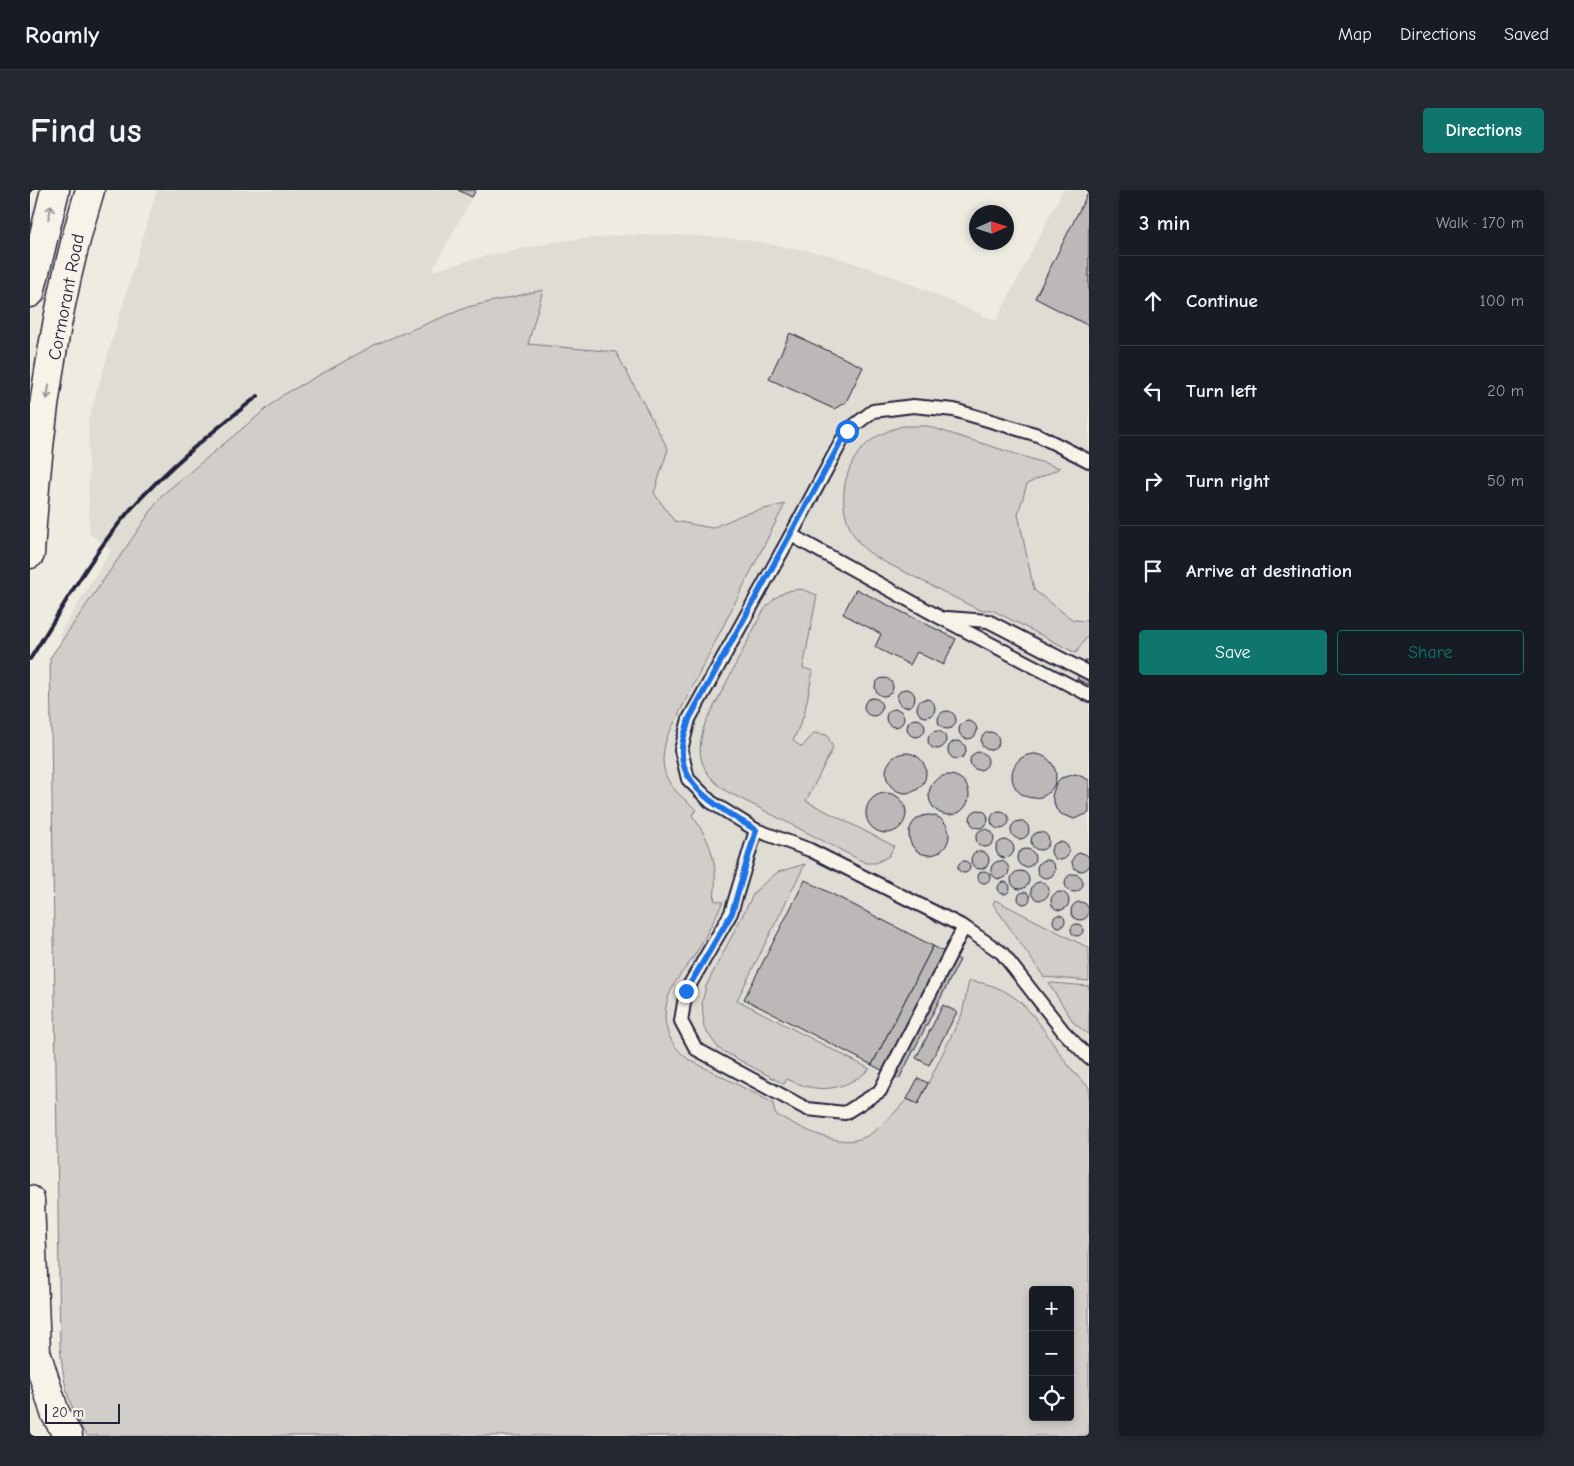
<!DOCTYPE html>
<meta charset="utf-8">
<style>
:root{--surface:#171b24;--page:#242831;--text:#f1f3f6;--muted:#9ea1a6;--line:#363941;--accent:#0f766e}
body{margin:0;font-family:"Comic Neue",sans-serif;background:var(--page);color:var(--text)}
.controls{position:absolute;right:15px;bottom:15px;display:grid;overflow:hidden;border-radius:5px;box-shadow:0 2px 8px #0003}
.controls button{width:45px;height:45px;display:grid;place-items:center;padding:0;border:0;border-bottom:1px solid var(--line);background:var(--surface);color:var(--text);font:25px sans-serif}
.compass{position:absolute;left:939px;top:15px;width:45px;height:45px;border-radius:50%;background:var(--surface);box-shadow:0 2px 8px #0003;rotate:87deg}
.scale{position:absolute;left:15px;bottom:12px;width:75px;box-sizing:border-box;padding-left:5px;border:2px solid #22223b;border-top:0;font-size:14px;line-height:18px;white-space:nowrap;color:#22223b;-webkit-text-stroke:4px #f7f3e8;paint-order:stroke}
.stop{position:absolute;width:15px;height:15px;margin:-11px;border:4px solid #1a73e8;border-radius:50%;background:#fff}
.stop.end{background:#1a73e8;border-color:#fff;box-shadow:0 1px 5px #0008}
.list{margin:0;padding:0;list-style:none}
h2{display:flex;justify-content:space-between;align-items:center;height:65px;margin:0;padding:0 20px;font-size:21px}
h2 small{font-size:16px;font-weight:400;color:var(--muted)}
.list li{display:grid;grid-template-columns:32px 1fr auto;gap:15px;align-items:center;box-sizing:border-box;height:90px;padding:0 20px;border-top:1px solid var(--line)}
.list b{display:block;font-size:19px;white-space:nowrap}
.list em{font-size:16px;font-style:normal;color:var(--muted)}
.actions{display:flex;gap:10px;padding:15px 20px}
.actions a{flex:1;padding:11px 0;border:1px solid var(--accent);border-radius:5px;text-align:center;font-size:18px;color:var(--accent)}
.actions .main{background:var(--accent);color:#fff}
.icon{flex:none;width:28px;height:28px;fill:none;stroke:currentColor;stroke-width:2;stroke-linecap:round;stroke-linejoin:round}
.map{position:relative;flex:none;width:1059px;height:1246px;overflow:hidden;border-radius:5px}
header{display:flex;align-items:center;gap:30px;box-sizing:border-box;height:70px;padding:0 25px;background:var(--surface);border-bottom:1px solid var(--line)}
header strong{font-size:24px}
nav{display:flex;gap:28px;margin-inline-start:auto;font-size:18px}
.intro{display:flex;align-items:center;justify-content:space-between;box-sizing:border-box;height:120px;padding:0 30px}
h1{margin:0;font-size:35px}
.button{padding:12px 22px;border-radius:5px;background:var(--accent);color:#fff;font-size:18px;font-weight:700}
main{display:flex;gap:30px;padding:0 30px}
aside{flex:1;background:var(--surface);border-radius:5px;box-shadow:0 2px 8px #0003}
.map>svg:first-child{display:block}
.built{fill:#dfdcd4}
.green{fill:#d1cdc9;stroke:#7a7882;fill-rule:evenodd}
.building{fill:#bbb8b7;stroke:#22223b}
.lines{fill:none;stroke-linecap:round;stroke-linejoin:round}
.service-casing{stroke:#22223b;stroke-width:16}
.primary-casing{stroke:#22223b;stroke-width:31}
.service{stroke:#f7f3e8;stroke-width:12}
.primary{stroke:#f7f3e8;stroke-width:28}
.rail{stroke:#22223b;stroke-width:4}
.oneway{stroke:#97959a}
.route{stroke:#1a73e8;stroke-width:6}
.labels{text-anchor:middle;stroke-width:4.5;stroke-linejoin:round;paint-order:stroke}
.street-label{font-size:18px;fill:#22223b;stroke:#f7f3e8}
</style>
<header>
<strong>Roamly</strong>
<nav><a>Map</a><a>Directions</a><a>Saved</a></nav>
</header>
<div class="intro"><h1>Find us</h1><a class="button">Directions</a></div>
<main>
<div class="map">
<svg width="1059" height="1246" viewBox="0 0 1059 1246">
<rect width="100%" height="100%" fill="#eeebe1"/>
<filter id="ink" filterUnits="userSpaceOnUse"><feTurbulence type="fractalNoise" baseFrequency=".02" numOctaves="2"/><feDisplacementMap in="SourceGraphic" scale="10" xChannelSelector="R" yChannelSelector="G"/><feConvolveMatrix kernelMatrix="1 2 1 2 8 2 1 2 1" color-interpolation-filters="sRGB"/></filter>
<g filter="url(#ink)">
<path class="built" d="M 127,0 L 446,0 L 402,81 L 459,65 L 532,51 L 594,45 L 654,45 L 718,50 L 800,65 L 865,87 L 966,131 L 1033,0 L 1059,0 L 1059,1126 L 1040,1100 L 35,602 L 31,441 L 81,360 L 59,343 L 58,231 Z"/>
<g class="green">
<path d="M 513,100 L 498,154 L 586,162 L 638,259 L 624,303 L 644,331 L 682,338 L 714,324 L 755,314 L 637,547 C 626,584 639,597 667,620 L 662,625 C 683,655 688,674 684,710 L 693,712 C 684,729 676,747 666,763 C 661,772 654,779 648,788 C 629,816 630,848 658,869 L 743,913 L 745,924 C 769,936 809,961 837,946 C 853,937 865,922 877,909 L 888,914 L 932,824 L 939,791 C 1009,797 1015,861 1059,897 L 1059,1246 L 57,1246 C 38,1217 33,1191 30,1156 L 20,468 L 132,305 L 253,205 L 344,155 L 438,117 ZM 1003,1100 L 1040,1100 L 1040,1227 L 1003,1227 Z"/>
<path d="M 873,236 L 897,236 L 1030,278 L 997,294 L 988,324 L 1004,400 L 1043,430 L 1059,431 L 1059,448 L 1056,448 L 1046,463 L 962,420 L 949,420 C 925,408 900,395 875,382 C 861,375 844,368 833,357 C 814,337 809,308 818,283 C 827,256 847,243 873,236 Z"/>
<path d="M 771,399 L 787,405 L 773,478 L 783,481 L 774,525 L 763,551 L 772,557 L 784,543 L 797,545 L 803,558 L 776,611 L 864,656 L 859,666 L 846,673 L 836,673 L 696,601 C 670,582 665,564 675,534 L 732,423 C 743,408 752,400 771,399 Z"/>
<path d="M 775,674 L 707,810 L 840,879 C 812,902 788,904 757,889 L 754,894 L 689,859 L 674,838 L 672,812 L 676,796 L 725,701 L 748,682 Z"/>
<path d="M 965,710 L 1059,758 L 1059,791 L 1014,787 L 963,714 Z"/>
<path d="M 1021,793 L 1059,796 L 1059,845 L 1044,833 L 1019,794 Z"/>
</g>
<g class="building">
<path d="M 428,0 L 446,0 L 442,7 Z"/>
<path d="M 1059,1 L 1059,136 L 1005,108 Z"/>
<path d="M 760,143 L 833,177 L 816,212 L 804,219 L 739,189 Z"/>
<path d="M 826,399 L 926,449 L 913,475 L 887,462 L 880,475 L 845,457 L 851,444 L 813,424 Z"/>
<path d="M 1056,470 L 1059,471 L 1059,495 L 1047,489 Z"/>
<circle cx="854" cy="497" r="9"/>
<circle cx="876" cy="508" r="9"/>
<circle cx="843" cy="517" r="9"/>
<circle cx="896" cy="518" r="9"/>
<circle cx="865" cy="528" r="9"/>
<circle cx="917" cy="530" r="9"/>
<circle cx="886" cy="538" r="9"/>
<circle cx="938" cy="540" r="9"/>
<circle cx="907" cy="550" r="9"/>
<circle cx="960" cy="551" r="9"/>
<circle cx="927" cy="560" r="9"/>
<circle cx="949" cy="571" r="9"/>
<circle cx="876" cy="583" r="20"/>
<circle cx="1004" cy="586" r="22"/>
<path d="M 1046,584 L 1059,590 L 1059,623 L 1044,629 L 1031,624 L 1026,619 L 1022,606 L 1026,593 L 1031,588 Z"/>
<circle cx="919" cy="605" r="20"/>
<circle cx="856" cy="623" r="20"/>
<circle cx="949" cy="629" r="9"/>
<circle cx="970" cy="630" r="9"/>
<circle cx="899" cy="645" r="20"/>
<circle cx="990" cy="640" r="9"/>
<circle cx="955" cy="648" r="9"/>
<circle cx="1010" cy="651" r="9"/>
<circle cx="975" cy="659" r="9"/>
<circle cx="1030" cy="661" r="9"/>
<circle cx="996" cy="668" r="9"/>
<circle cx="950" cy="670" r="9"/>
<circle cx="1051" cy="672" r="9"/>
<circle cx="1016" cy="679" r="9"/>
<circle cx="970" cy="680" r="9"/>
<circle cx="934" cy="677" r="6"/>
<circle cx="990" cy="690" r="9"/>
<circle cx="954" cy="687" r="6"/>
<circle cx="1044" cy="693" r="9"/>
<path d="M 775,690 L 903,756 L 842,875 L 714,809 Z"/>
<circle cx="1010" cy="701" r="9"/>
<circle cx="974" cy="698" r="6"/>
<circle cx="1030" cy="711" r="9"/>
<circle cx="994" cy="708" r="6"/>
<circle cx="1050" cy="721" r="9"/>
<circle cx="1029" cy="731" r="6"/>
<circle cx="1047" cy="740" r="6"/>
<path d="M 903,756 L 930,770 L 869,889 L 842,875 Z"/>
<path d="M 913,815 L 927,822 L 899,875 L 886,868 Z"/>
<path d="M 888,888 L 898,893 L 888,914 L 877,909 Z"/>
</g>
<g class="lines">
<g class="service-casing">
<g id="service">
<path d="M 1059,271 L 1008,245 L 924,220 L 883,216 L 843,221 L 817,241 L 761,345 L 911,428 L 1059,505"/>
<path d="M 761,345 L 659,529 L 651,560 L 658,589 L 681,612 L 726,640 L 780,660 L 934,737"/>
<path d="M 917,428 L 958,431 L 1059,483"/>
<path d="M 726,640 L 701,723 L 656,801 L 651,831 L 666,859 L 777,919 L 815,923 L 850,901 L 934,737 L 972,763 L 1033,841 L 1059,868"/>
</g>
</g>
<g class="primary-casing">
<g id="primary">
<path d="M 0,103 L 25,0"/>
<path d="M 0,364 C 7,245 25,113 60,0"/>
<path d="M 0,1010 L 6,1162 L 25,1223 L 38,1246"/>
</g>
</g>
<use href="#service" class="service"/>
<use href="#primary" class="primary"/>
<path class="rail" d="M 0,469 C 32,419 61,365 100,320 C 138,277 183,241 228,206"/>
</g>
<defs><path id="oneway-shaft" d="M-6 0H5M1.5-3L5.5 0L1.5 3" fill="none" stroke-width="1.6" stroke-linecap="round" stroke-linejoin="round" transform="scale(1.25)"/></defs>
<g class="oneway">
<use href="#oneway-shaft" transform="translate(20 22) rotate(-76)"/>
<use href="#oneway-shaft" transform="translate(18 202) rotate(99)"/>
</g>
</g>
<g class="lines" filter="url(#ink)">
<path class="route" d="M 656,801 L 702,723 L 726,640 C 697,622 649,599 652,559 C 652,549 657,538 659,529 L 817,241"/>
</g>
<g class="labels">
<g class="street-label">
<text transform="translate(36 107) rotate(-79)" y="6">Cormorant Road</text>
</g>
</g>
</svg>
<div class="controls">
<button>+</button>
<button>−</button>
<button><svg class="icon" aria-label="locate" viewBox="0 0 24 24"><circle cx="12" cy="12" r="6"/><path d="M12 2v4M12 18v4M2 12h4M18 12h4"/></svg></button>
</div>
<svg class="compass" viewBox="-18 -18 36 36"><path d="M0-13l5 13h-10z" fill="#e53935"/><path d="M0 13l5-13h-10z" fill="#9ea1a6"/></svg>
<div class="scale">20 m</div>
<div class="stop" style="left:817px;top:241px"></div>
<div class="stop end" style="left:656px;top:801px"></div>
</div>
<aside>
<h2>3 min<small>Walk · 170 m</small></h2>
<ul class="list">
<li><svg class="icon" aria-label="ahead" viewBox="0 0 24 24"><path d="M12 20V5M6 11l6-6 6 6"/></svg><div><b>Continue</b></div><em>100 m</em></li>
<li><svg class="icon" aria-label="left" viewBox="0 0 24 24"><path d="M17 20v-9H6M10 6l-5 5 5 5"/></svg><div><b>Turn left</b></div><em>20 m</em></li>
<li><svg class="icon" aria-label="right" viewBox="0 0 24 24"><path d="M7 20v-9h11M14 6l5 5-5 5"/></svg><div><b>Turn right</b></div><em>50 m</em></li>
<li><svg class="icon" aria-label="arrive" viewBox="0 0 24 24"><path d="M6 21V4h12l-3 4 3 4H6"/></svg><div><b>Arrive at destination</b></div></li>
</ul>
<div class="actions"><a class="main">Save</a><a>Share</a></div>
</aside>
</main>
